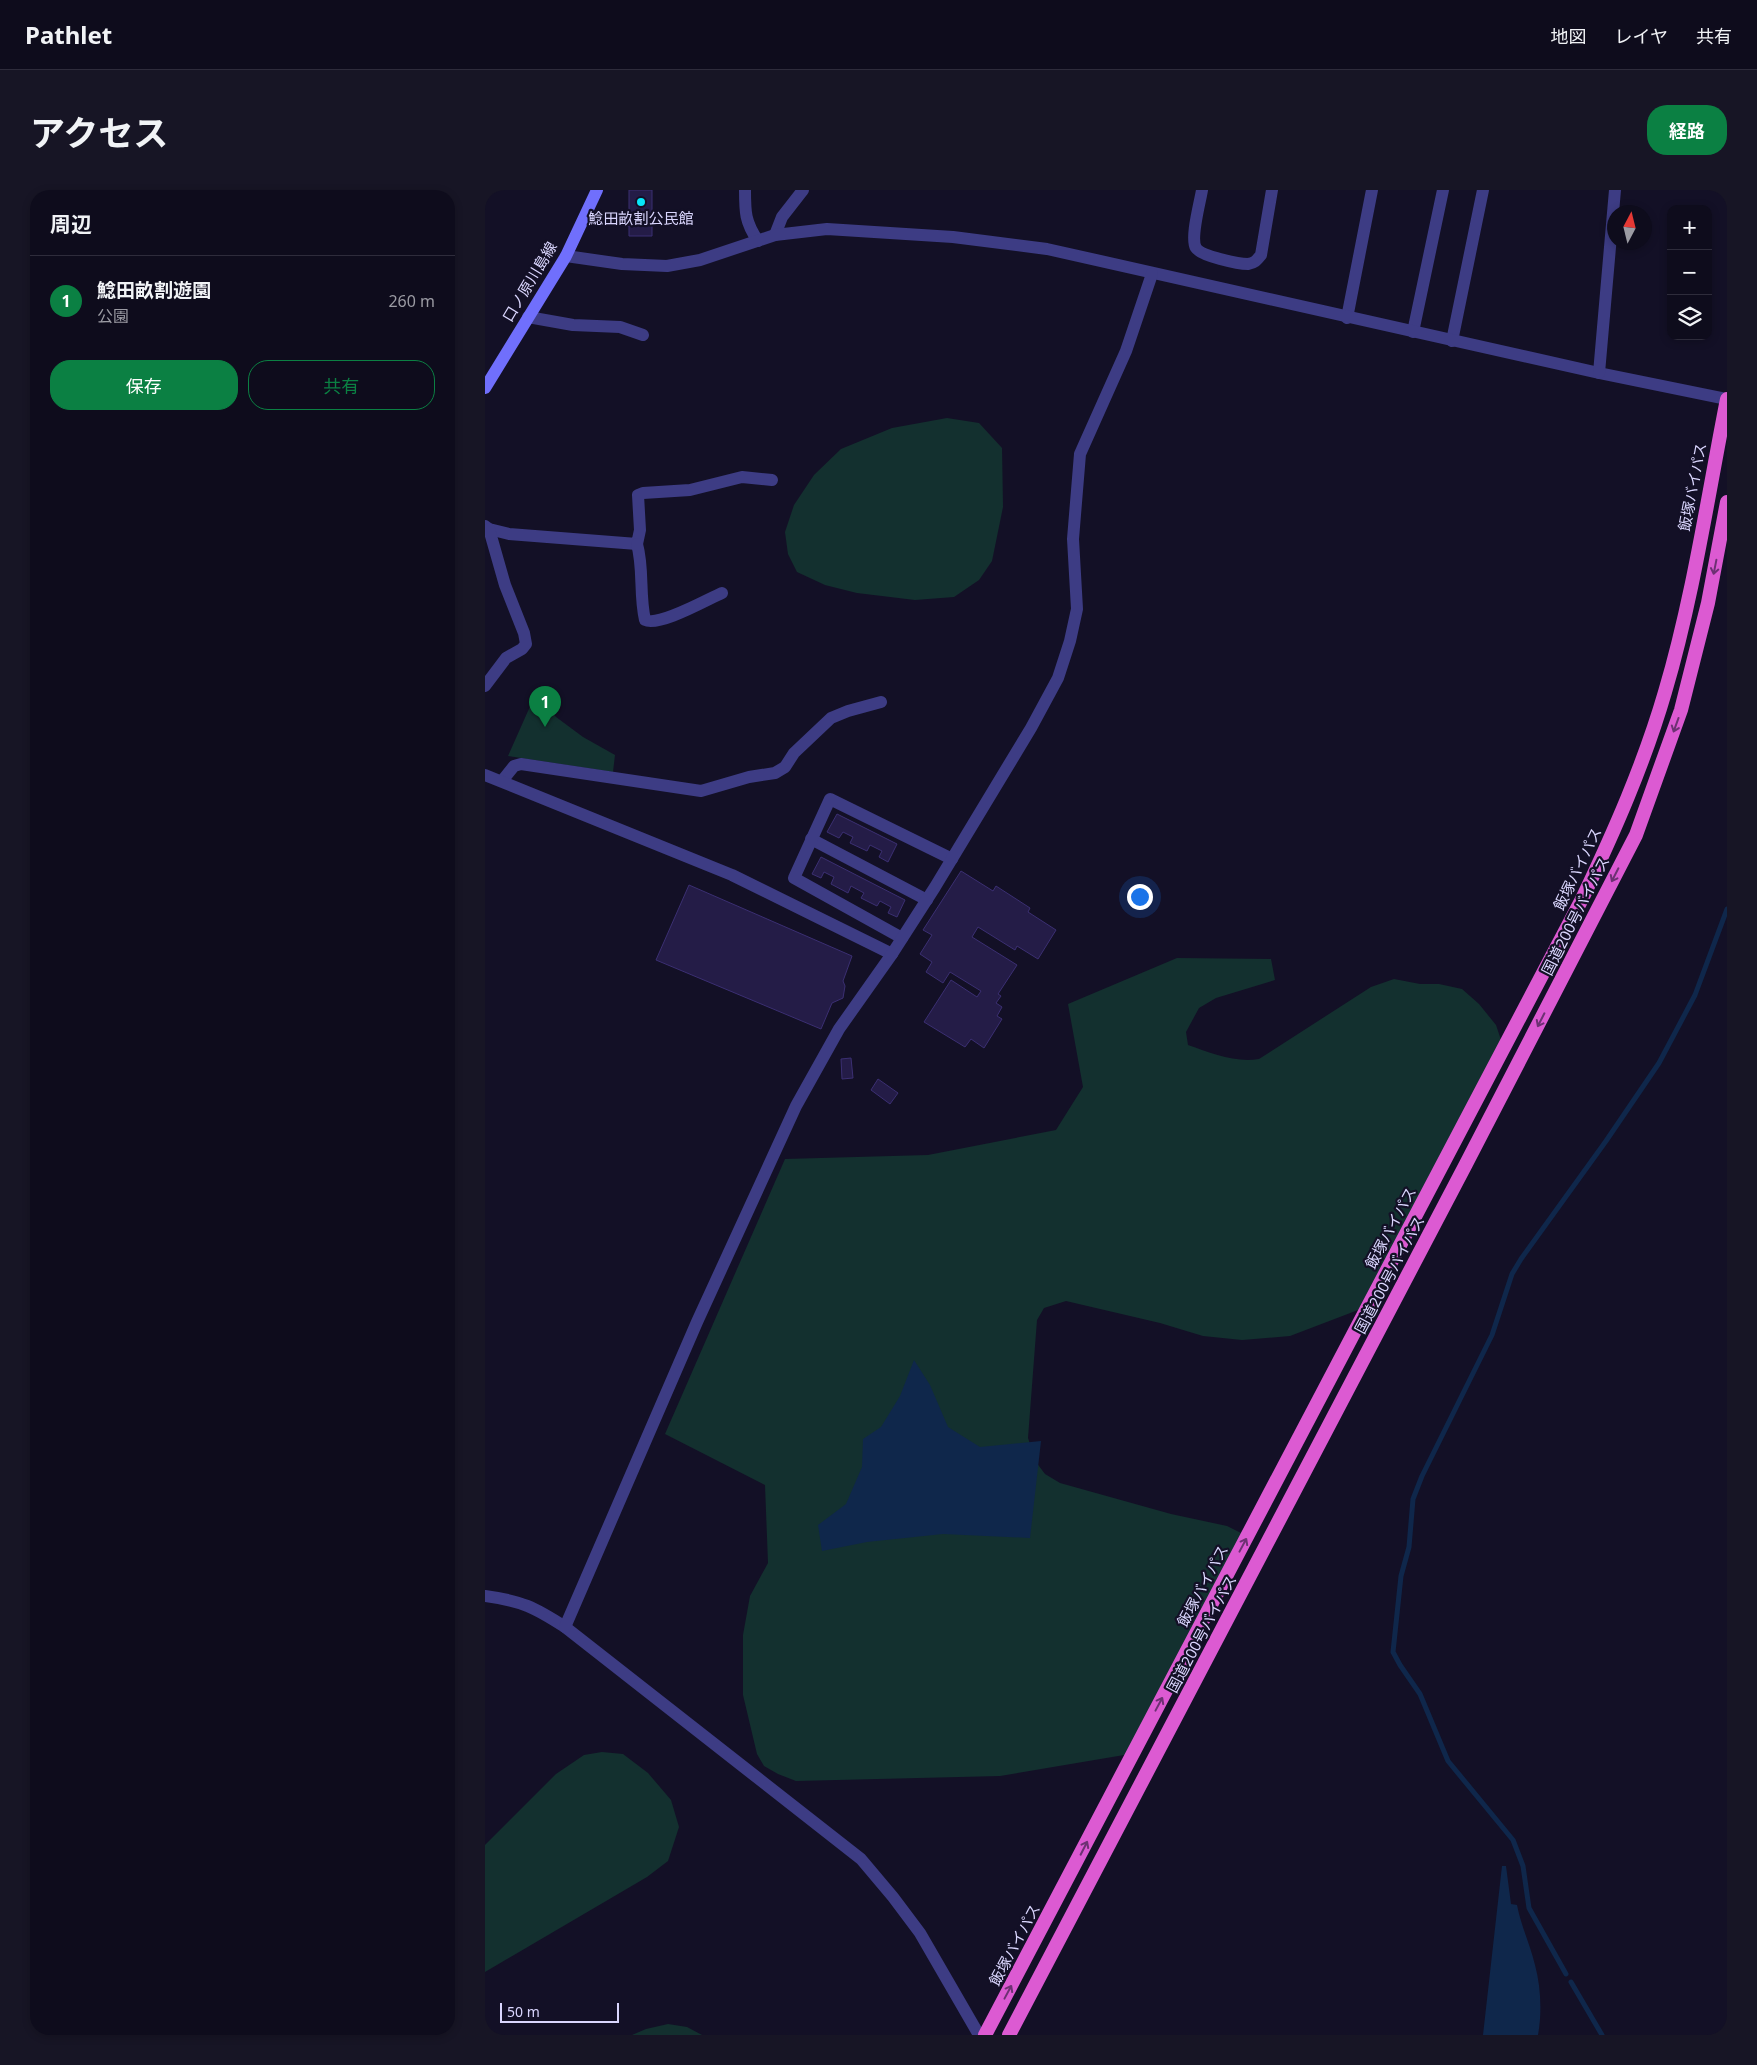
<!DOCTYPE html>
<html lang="ja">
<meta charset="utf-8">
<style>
:root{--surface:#0e0c1c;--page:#171525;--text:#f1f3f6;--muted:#9b9ba3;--line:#2e2c3b;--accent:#0b8043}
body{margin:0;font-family:"Noto Sans","Noto Sans JP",sans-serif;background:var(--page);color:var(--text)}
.controls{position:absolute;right:15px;top:15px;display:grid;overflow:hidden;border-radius:10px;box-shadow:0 2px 8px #0003}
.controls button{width:45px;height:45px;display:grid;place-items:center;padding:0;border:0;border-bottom:1px solid var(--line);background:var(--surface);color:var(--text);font:25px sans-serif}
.compass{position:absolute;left:1122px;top:15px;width:45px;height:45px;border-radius:50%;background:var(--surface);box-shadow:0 2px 8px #0003;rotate:7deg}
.scale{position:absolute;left:15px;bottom:12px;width:119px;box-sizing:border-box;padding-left:5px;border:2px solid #dad6fe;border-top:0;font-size:14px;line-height:18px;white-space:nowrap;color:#dad6fe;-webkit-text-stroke:4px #131026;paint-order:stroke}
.you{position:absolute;left:654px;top:706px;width:18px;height:18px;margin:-12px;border:4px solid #fff;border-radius:50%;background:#1a73e8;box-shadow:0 0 0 8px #1a73e833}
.badge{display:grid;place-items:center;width:32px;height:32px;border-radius:50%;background:var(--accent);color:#fff;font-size:16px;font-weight:700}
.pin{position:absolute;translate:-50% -41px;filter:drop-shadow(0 1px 2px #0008)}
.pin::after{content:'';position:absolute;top:26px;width:18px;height:15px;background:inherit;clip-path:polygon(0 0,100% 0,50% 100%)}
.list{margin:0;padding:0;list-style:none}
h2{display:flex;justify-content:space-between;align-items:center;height:65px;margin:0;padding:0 20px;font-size:21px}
h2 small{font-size:16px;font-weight:400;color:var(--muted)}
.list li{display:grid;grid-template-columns:32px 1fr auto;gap:15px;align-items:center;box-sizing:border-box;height:90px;padding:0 20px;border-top:1px solid var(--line)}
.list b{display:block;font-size:19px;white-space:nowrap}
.list p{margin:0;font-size:16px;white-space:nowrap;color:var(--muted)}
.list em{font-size:16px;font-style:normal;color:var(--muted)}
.actions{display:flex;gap:10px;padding:15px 20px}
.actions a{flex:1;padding:11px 0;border:1px solid var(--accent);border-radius:20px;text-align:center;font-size:18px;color:var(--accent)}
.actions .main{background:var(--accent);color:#fff}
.icon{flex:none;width:28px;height:28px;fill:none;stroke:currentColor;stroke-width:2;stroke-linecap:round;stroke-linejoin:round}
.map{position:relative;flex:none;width:1242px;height:1845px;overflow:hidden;border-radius:20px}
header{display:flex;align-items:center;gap:30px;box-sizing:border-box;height:70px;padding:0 25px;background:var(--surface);border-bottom:1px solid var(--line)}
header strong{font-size:24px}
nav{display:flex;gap:28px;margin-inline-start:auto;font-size:18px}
.intro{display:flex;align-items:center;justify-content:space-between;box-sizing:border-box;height:120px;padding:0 30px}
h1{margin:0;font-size:35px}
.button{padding:12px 22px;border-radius:20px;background:var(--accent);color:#fff;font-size:18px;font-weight:700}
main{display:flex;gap:30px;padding:0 30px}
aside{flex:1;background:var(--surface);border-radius:20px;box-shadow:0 2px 8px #0003}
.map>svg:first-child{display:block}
.green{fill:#13302f}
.water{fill:#0f274b}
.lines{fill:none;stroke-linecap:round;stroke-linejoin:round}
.stream{stroke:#0f274b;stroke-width:5}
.building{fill:#241c47;stroke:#3b2f72}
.minor{stroke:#3d3c84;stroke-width:12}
.tertiary{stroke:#3d3c84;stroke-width:12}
.secondary{stroke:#706ffc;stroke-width:12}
.trunk{stroke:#dc5ad2;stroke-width:14}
.oneway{stroke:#6d3173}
.poi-dot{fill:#07e7fa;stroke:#131026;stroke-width:2}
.labels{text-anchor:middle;stroke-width:4.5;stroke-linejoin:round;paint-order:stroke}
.poi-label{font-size:15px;fill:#dad6fe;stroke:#131026}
.street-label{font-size:15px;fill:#dad6fe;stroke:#131026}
</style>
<header>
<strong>Pathlet</strong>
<nav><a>地図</a><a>レイヤ</a><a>共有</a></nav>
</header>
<div class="intro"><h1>アクセス</h1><a class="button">経路</a></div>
<main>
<aside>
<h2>周辺<small></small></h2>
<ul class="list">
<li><span class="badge">1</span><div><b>鯰田畝割遊園</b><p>公園</p></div><em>260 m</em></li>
</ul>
<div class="actions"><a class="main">保存</a><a>共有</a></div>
</aside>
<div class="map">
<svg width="1242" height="1845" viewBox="0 0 1242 1845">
<rect width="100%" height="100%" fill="#131026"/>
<g class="green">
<path d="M 462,228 L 494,233 L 517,258 L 518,317 L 507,371 L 494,390 L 469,407 L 430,410 L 372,403 L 340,395 L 312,382 L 303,364 L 300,342 L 309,315 L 329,285 L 356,259 L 407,238 Z"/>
<path d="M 51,503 L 71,527 L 98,547 L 130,565 L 128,582 L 23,566 Z"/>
<path d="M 692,768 L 786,769 L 790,790 L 731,808 L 714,818 L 701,842 L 703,855 C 726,863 750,873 774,869 L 886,797 L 909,789 L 935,794 L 954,794 L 977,799 L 994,814 L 1011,835 L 1020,862 L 881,1117 L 805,1146 L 757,1150 L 718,1146 L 675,1133 L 581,1111 L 559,1118 L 552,1130 L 543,1248 L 551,1272 L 560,1284 L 575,1293 L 686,1324 L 742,1336 L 766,1348 L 645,1564 L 515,1586 L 311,1591 L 293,1584 L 279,1576 L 272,1564 L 258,1505 L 258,1445 L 265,1406 L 283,1373 L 280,1295 L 180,1244 L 300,969 L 443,965 L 571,940 L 598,897 L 583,814 Z"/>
<path d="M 117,1562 L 138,1564 L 163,1583 L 186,1610 L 194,1637 L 183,1671 L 162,1687 L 0,1782 L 0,1655 L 71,1584 L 99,1565 Z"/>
<path d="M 183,1834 L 202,1837 L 217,1845 L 147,1845 L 161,1839 Z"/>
</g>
<g class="water">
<path d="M 429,1170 L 445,1195 L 463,1237 L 495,1257 L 556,1251 L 545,1348 L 458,1344 L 382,1352 L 337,1361 L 333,1335 L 361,1314 L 377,1277 L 378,1249 L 396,1237 L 415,1206 Z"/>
<path d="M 1017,1676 L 1021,1676 L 1026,1714 L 1032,1715 C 1036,1736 1045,1754 1050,1775 C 1056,1797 1057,1823 1053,1845 L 998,1845 Z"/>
</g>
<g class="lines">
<g class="stream">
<path d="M 1081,1784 L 1044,1718 L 1038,1676 L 1028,1650 L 963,1571 L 935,1504 L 915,1475 L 908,1462 L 916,1386 L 924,1357 L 928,1309 L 937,1286 L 1007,1145 L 1027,1084 L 1036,1069 L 1121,951 L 1174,873 L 1210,805 L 1242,719"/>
<path d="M 1086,1792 L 1117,1845"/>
</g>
</g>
<g class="building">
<path d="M 144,0 L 167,0 L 167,46 L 144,46 L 144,36 L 140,36 L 140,24 L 144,24 Z"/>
<path d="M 352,624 L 412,654 L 403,672 L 394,667 L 397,661 L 385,655 L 382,661 L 365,653 L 368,647 L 358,642 L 354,648 L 342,642 Z"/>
<path d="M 336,667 L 420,710 L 412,727 L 403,723 L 406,717 L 395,711 L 392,716 L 376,708 L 379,703 L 366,696 L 363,703 L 346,694 L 349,687 L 339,682 L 336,688 L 327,684 Z"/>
<path d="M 476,681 L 508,701 L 511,696 L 545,718 L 543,722 L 571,740 L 553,769 L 532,756 L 530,760 L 493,737 L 487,747 L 532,775 L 513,804 L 516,806 L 511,813 L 517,817 L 512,826 L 517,829 L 499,858 L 486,849 L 480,857 L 439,832 L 466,790 L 492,807 L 496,801 L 465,782 L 458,793 L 441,782 L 447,772 L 435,764 L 447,745 L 438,740 Z"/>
<path d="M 204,695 L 367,766 L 358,791 L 360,796 L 358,808 L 347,813 L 336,839 L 171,770 Z"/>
<path d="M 366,868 L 368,888 L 357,889 L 356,869 Z"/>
<path d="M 393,889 L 413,903 L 405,914 L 386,900 Z"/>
</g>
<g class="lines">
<g class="minor">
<path d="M 260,0 C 260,22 260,32 273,51"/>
<path d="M 717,0 C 715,13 705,48 711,58 C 716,66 753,74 763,74 C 770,73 772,70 776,65 L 787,0"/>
<path d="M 290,45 L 297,27 L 318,0"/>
<path d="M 43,127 L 88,135 L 135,137 L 158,145"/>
<path d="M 862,128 L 887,0"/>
<path d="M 928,142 L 958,0"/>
<path d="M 967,151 L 998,0"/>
<path d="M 0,336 L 4,339 L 24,344 L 152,354 L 155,340 L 153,305 L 158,303 L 205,300 L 257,287 L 287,290"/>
<path d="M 152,354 C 159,379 154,404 160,430 C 174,437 221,410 237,403"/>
<path d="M 0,496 L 21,468 L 37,459 L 41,454 L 39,443 L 20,395 L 4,339"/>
<path d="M 17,591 L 29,576 L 36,574 L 216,601 L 264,587 L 290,583 L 300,577 L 309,563 L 346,528 L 363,521 L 396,512"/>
<path d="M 326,649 L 442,710"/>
<path d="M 417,748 L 309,688 L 345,609 L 467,669"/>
</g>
<g class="tertiary">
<path d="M 81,66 L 137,74 L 182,76 L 215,70 L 290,45 L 342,39 L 468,47 L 562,59 L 1114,183 L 1242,209"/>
<path d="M 1114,183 L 1130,0"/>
<path d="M 0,585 L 247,685 L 407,764"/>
<path d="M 0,1406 C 37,1411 49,1417 80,1437 L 376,1669 L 408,1707 L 435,1743 L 494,1845"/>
<path d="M 80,1437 L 212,1132 L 311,916 L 354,839 L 407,764 L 450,697 L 546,538 L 573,488 L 585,451 L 592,419 L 588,349 L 595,264 L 641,161 L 667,84"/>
</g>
<path class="secondary" d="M 0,198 L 81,66 L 112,0"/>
<g class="trunk">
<path d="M 500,1845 L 1097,709 C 1129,642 1159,574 1180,502 C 1208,408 1223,305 1242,209"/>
<path d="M 524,1845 L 981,974 L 1151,645 L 1196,520 L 1223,413 L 1242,312"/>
</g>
</g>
<defs><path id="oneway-shaft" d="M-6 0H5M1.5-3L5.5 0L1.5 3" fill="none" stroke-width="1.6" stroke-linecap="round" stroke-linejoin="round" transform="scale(1.25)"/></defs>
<g class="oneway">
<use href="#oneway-shaft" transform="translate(1230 377) rotate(101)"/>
<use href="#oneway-shaft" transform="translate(1191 535) rotate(110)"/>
<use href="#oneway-shaft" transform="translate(1130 685) rotate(117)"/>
<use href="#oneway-shaft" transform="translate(1056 830) rotate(117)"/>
<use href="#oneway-shaft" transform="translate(758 1355) rotate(-62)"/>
<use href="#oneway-shaft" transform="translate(674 1514) rotate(-62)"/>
<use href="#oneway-shaft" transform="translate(599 1658) rotate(-63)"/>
<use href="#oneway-shaft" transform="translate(523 1802) rotate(-62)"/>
</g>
<circle class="poi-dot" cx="156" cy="12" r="5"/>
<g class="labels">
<g class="poi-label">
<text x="156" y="34">鯰田畝割公民館</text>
</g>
<g class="street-label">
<text transform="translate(45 92) rotate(-59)" y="5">口ノ原川島線</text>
<text transform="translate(1208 297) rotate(-79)" y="5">飯塚バイパス</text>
<text transform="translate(1093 679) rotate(-64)" y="5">飯塚バイパス</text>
<text transform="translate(1091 726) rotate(-63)" y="5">国道200号バイパス</text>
<text transform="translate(906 1038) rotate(-62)" y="5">飯塚バイパス</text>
<text transform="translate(905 1085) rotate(-62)" y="5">国道200号バイパス</text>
<text transform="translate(718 1396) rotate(-62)" y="5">飯塚バイパス</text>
<text transform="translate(717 1444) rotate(-62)" y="5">国道200号バイパス</text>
<text transform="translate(530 1755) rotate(-62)" y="5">飯塚バイパス</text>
</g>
</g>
</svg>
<div class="controls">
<button>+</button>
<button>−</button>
<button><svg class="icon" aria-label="layers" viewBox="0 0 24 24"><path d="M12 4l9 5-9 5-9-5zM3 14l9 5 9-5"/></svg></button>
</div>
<svg class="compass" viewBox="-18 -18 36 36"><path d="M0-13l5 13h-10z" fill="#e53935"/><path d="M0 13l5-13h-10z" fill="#9b9ba3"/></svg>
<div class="scale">50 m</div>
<div class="you"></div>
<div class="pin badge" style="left:60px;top:537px">1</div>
</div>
</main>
